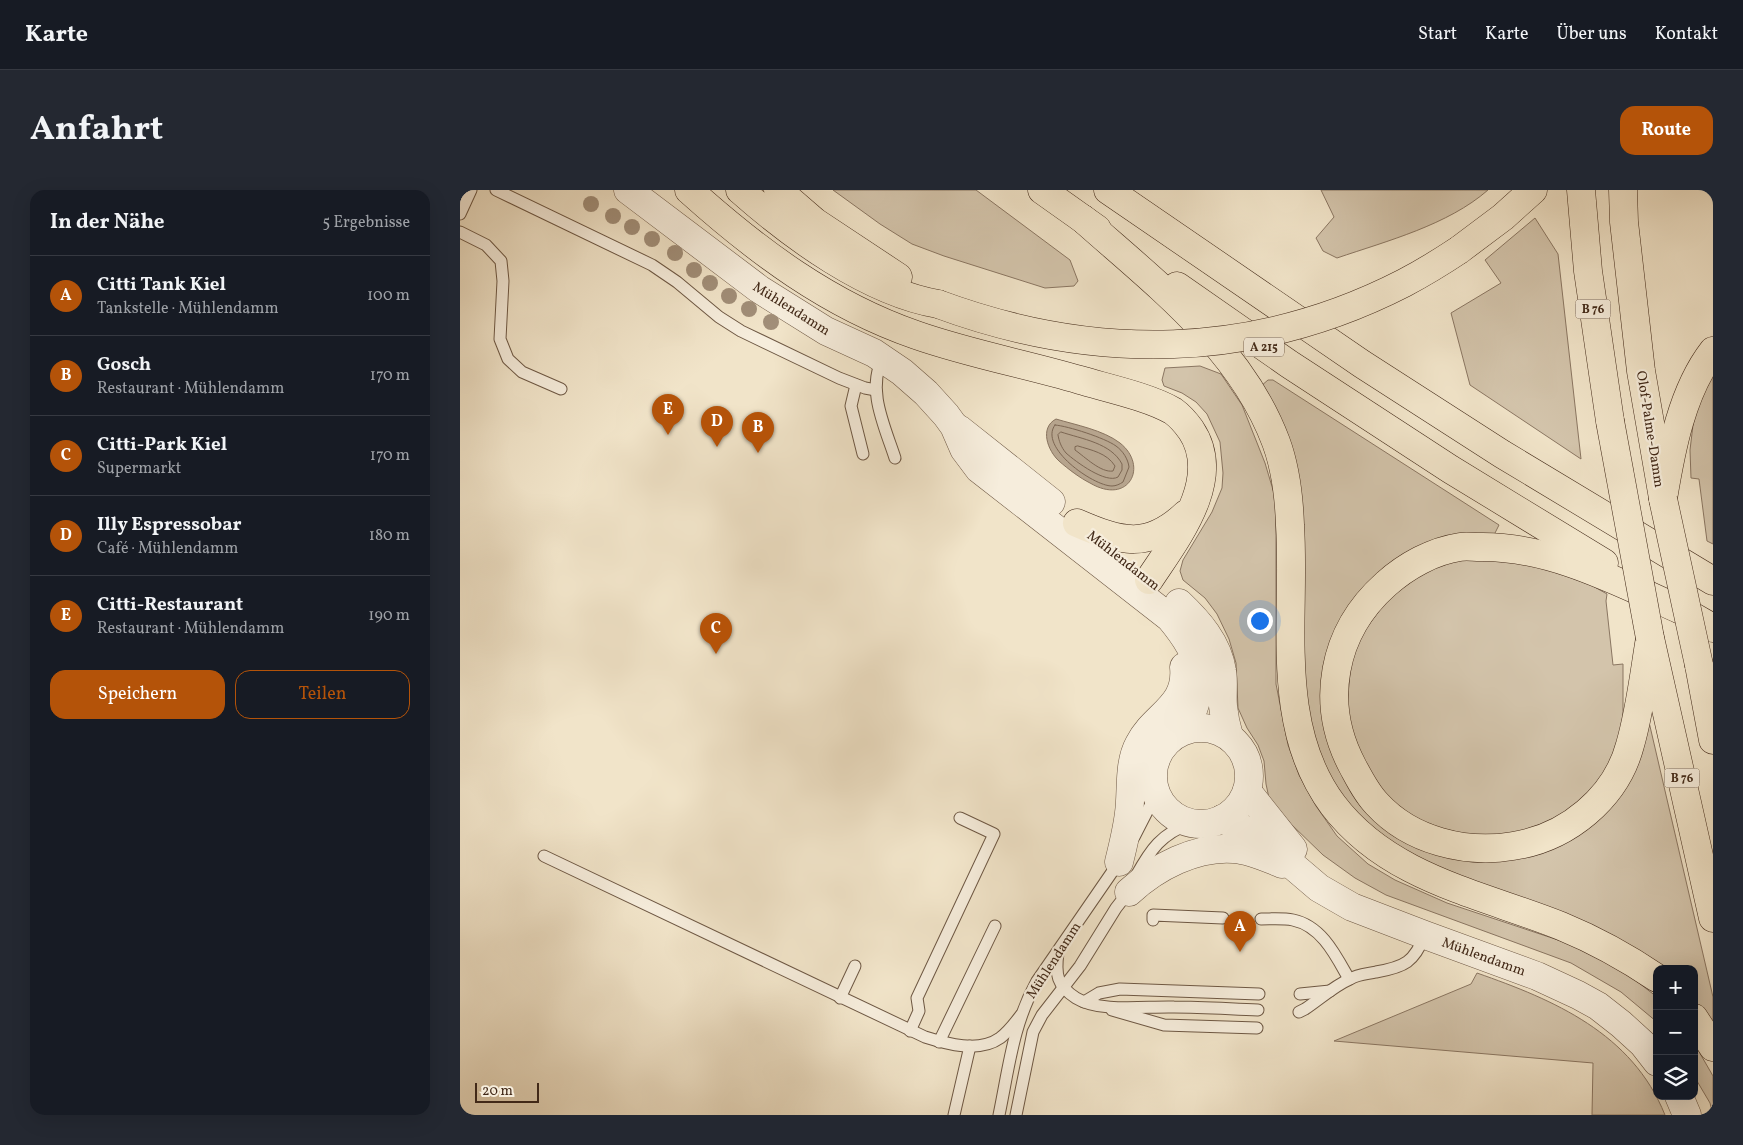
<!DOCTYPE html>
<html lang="de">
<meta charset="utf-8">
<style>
:root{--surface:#171b24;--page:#242831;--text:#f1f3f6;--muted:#9ea1a6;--line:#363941;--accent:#b45309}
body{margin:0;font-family:Vollkorn,serif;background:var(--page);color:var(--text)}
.controls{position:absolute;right:15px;bottom:15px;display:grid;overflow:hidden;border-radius:10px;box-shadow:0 5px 20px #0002}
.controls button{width:45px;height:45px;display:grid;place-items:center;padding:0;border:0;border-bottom:1px solid var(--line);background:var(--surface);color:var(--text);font:25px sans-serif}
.scale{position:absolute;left:15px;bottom:12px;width:64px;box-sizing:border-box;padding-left:5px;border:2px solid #422918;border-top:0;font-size:14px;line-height:18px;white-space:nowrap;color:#422918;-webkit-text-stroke:4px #f6eddc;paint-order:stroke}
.you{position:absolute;left:799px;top:430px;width:18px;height:18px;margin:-12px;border:4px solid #fff;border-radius:50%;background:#1a73e8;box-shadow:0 0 0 8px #1a73e833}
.badge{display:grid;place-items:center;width:32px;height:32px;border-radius:50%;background:var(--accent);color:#fff;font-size:16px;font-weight:700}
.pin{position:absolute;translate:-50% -41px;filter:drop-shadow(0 1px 2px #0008)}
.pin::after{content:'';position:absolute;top:26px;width:18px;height:15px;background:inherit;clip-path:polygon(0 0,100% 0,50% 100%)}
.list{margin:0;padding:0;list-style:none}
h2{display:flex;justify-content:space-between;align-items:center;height:65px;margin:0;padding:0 20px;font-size:21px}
h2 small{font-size:16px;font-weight:400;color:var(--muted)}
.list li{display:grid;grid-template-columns:32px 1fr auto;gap:15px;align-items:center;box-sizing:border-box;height:80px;padding:0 20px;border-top:1px solid var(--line)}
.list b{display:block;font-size:19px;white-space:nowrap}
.list p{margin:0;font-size:16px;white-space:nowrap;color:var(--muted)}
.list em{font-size:16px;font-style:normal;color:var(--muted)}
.actions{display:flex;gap:10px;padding:15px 20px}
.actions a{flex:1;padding:11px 0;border:1px solid var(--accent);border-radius:15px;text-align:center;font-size:18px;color:var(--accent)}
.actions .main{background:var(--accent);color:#fff}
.icon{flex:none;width:28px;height:28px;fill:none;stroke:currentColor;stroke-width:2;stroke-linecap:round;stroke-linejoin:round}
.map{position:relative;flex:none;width:1253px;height:925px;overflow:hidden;border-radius:15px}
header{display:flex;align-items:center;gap:30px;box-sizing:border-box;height:70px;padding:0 25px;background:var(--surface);border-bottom:1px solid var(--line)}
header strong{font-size:24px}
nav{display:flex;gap:28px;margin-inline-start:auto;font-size:18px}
.intro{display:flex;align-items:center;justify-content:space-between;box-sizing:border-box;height:120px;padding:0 30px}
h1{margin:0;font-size:35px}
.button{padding:12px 22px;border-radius:15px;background:var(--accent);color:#fff;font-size:18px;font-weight:700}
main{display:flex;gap:30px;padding:0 30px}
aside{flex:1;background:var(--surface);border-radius:15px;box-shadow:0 5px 20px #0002}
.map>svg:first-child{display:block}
.green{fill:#d3c4ab;stroke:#8a7662}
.water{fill:#b6a48d;stroke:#88735e}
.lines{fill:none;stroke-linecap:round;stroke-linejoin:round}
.shore{stroke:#7c6652;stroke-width:1}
.service-casing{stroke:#6e5844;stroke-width:13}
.tertiary-casing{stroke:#6e5844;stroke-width:29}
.trunk-casing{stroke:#422918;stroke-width:29}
.motorway-casing{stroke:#422918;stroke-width:29}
.service{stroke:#f6eddc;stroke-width:11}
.tertiary{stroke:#f6eddc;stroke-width:28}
.trunk{stroke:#f1e4c9;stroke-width:28}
.motorway{stroke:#f1e4c9;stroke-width:28}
.trunk-bridge-casing{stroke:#422918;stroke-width:29;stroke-linecap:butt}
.trunk-bridge{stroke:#f1e4c9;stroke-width:28}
.tree{fill:#a18e78}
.labels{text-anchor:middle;stroke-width:4.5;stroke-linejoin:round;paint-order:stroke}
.shield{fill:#f6eddc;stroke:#786453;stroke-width:1}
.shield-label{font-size:12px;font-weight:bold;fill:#422918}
.street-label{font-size:14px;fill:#422918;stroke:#f6eddc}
</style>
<header>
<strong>Karte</strong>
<nav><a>Start</a><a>Karte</a><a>Über uns</a><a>Kontakt</a></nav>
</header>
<div class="intro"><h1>Anfahrt</h1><a class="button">Route</a></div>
<main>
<aside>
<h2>In der Nähe<small>5 Ergebnisse</small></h2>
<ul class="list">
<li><span class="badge">A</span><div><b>Citti Tank Kiel</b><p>Tankstelle · Mühlendamm</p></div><em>100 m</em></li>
<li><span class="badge">B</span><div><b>Gosch</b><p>Restaurant · Mühlendamm</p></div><em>170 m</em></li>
<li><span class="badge">C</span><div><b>Citti-Park Kiel</b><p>Supermarkt</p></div><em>170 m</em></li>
<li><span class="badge">D</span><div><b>Illy Espressobar</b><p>Café · Mühlendamm</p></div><em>180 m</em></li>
<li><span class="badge">E</span><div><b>Citti-Restaurant</b><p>Restaurant · Mühlendamm</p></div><em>190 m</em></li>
</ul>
<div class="actions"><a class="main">Speichern</a><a>Teilen</a></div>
</aside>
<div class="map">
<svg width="1253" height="925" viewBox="0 0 1253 925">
<rect width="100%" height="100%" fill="#f1e4c9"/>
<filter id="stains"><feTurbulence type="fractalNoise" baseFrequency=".004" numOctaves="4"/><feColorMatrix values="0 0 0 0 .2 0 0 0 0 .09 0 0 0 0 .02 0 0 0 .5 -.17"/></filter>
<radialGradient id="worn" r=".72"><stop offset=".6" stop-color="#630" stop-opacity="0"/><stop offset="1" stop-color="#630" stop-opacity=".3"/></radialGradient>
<g class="green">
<path d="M 373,0 L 516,0 L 610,70 L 618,91 L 614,96 L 585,98 L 484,66 L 452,54 L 420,34 Z"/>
<path d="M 861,0 L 1028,0 C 988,35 927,51 877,68 L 863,61 L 856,48 L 874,27 Z"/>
<path d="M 1075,28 L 1098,64 L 1121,269 L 1010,195 L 991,123 L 1041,93 L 1025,70 Z"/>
<path d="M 740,176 L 761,184 L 782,215 L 805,273 L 816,310 L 816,494 L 828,555 L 839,585 L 856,616 L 877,646 L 908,674 L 935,690 L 987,713 L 1119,757 L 1170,786 L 1197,807 L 1197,832 L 1161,802 L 1111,773 L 926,705 L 895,688 L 863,665 L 831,634 L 809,608 L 806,594 L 804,571 L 798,555 L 787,538 L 778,518 L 776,473 L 769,449 L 757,424 L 745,408 L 723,390 L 720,381 L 723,370 L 752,322 L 762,298 L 763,283 L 760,252 L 747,224 L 736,212 L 722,203 L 704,196 L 702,190 L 705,178 Z"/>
<path d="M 1253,177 L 1253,354 L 1247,351 L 1239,289 L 1231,288 L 1230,260 L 1233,235 L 1239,203 Z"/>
<path d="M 808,190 L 813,190 L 1039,335 L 1034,345 L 943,369 L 863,500 L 940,643 L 1103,647 L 1189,532 L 1253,807 L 1253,836 L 1234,812 L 1234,779 L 1200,779 L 985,685 L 926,652 L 876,601 L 850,542 L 801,196 Z"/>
<path d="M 997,367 L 1066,371 L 1131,395 L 1147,404 L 1146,411 L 1153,475 L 1163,474 L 1163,532 L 1150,577 L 1132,601 L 1112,619 L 1071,641 L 1026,649 L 967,635 L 942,621 L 905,582 L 886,531 L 892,457 L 941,392 Z"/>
<path d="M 1017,783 C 1094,810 1172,843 1205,925 L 1132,925 L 1133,873 L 874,851 L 1011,794 Z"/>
<path d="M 1234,853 L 1253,886 L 1253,925 L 1250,913 L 1234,886 Z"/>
</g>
<path class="water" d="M 596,229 C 616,235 643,240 660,253 C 689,276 669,316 630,293 C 620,288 608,279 599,271 C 588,261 579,238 596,229 Z"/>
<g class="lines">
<g class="shore">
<path d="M 595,235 C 608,236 645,248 656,256 C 663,261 668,269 669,277 L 663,292 C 660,294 656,296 652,296 C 633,296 578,257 595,235 Z"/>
<path d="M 601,242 C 622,249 651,253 662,274 L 662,280 L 658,287 C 646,294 616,272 606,263 C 601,257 599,251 598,245 Z"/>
<path d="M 618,256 C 631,260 647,263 655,276 L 653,281 C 641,283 625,267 615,260 L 615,257 Z"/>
</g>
<g class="service-casing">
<g id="service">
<path d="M 36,0 L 192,75 L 217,92 L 259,127 L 281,141 L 379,188 L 405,198 L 416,200"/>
<path d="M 0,24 L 11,0"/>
<path d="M 0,42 L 26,55 L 41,71 L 43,91 L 40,149 L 48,169 L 62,182 L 101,199"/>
<path d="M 423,168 C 406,199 425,237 435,268"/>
<path d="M 396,195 L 391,216 L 403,264"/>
<path d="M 674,647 L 696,604"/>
<path d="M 84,666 L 465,847 C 487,854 519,863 540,848 C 548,842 555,833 561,825"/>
<path d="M 676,686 C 691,659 701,644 731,633"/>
<path d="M 801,729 C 812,729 823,728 833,730 C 862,736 876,766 889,789"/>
<path d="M 693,730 L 693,725 L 763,728"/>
<path d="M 598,763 C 595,784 597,796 616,808 C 640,823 686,816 714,817 C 742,817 770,819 798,820"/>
<path d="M 840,804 L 870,801"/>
<path d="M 380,808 L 395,776"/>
<path d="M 624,812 L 639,803 L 660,799 L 799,804"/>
<path d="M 652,820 L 704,835 L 797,838"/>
<path d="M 839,822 L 845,819 C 860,809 874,796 890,789 C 898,784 907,784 916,782 C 945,777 954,772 965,745"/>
<path d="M 450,841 L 459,821 L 457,808 L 534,644 L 500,628"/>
<path d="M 479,852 L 535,736"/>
<path d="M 494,925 L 510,856"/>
<path d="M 539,925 C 549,877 553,834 577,791 L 659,672"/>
<path d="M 556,925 L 573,842 L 582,825 L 620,776 L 656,718 L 670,700"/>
</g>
</g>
<g class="tertiary-casing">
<g id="tertiary">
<path d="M 168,0 L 299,99 L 366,141 L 414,163 L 442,182 L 466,203 L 486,225 L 494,236 L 504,259 L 519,279 L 710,428 C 745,470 747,490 725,540"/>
<path d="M 499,239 L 591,312"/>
<path d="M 719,413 C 738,431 758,453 762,481 C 764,492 762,504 763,516 C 764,526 766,536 769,546"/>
<circle cx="741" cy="586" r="48"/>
<path d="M 787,601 L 833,659"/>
<path d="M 762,629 L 798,646 L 859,698 L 892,717 L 965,745 L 1077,786 L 1118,805 L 1138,816 L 1161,834 L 1183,854 L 1197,872"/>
<path d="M 659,672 C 663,656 667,640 669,623 C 672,601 668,574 679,554 C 694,524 728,517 724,477"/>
<path d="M 669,702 C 696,677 736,656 774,659 C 791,660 807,668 822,674"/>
<path d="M 1219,906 L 1227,925"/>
</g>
</g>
<g class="trunk-casing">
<g id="trunk">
<path d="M 229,0 C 297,61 369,115 456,145 C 510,164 566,174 620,190 C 647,198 689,207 713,221 C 720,226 726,233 731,240 C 764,289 716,349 689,390"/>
<path d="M 280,0 C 332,46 408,102 478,114"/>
<path d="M 318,0 L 355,32 L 438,87"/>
<path d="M 1121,0 L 1128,81 L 1150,231"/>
<path d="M 1163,0 L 1164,32 L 1181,181 L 1203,308"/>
<path d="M 999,60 L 1043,27 L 1073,0"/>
<path d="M 617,333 C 661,352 688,360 726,324"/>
<path d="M 1190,448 L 1253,728"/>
<path d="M 1239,475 L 1253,550"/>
</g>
</g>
<g class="motorway-casing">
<g id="motorway">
<path d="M 582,0 L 637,39"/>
<path d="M 648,0 L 902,174 L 1042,264 L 1253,391"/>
<path d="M 623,29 C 696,94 781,158 816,252 C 826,279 829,307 830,335 C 836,427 813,535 873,615 C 928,688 1021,704 1101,736 C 1135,750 1166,767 1197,788"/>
<path d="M 717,96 L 829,174 L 990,279 L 1144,373"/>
<path d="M 1203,309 C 1211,260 1222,201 1253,161"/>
<path d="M 1211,414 L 1253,438"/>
<path d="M 1190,448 C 1184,484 1180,521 1170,555 C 1156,608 1107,648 1053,656 C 1006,664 951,651 917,614 C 907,604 900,590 893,577 C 859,514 872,442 926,394 C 946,376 973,361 1000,357 C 1006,356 1013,357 1020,357 C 1091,356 1158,392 1221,420"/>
<path d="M 1234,828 L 1253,857"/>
</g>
</g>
<use href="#service" class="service"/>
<use href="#tertiary" class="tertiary"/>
<use href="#trunk" class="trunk"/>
<use href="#motorway" class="motorway"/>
<g class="trunk-bridge-casing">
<g id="trunk-bridge">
<path d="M 478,114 C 635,172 794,170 944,93 C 963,83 981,72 999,60"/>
<path d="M 1150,231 L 1190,448"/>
<path d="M 1203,309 L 1239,475"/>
</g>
</g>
<use href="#trunk-bridge" class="trunk-bridge"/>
</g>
<g class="tree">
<circle cx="131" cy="14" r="8"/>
<circle cx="153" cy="26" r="8"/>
<circle cx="172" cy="37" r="8"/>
<circle cx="192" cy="49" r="8"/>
<circle cx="215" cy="63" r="8"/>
<circle cx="234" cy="80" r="8"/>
<circle cx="250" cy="93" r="8"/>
<circle cx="269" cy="106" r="8"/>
<circle cx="289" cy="119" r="8"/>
<circle cx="311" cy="132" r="8"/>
</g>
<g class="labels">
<g class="shield">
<rect x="1115.5" y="109.5" width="35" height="19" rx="4"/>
<rect x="784" y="147.5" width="40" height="19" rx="4"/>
<rect x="1204.5" y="578.5" width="35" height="19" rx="4"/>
</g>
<g class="shield-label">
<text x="1133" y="123">B 76</text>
<text x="804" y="161">A 215</text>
<text x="1222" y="592">B 76</text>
</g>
<g class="street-label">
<text transform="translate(332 118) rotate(32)" y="5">Mühlendamm</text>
<text transform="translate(1191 239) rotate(81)" y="5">Olof-Palme-Damm</text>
<text transform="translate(664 370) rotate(38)" y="5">Mühlendamm</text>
<text transform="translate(1024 766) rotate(20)" y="5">Mühlendamm</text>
<text transform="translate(593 770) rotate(-57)" y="5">Mühlendamm</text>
</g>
</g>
<rect width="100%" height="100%" filter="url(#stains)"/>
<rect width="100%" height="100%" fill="url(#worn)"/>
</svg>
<div class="controls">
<button>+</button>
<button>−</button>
<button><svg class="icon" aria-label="layers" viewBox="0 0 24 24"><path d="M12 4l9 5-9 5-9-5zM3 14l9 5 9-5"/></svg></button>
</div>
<div class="scale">20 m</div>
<div class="you"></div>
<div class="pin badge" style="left:780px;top:762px">A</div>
<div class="pin badge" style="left:298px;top:263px">B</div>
<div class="pin badge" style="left:256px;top:464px">C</div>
<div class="pin badge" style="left:257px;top:257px">D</div>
<div class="pin badge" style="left:208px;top:245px">E</div>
</div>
</main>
